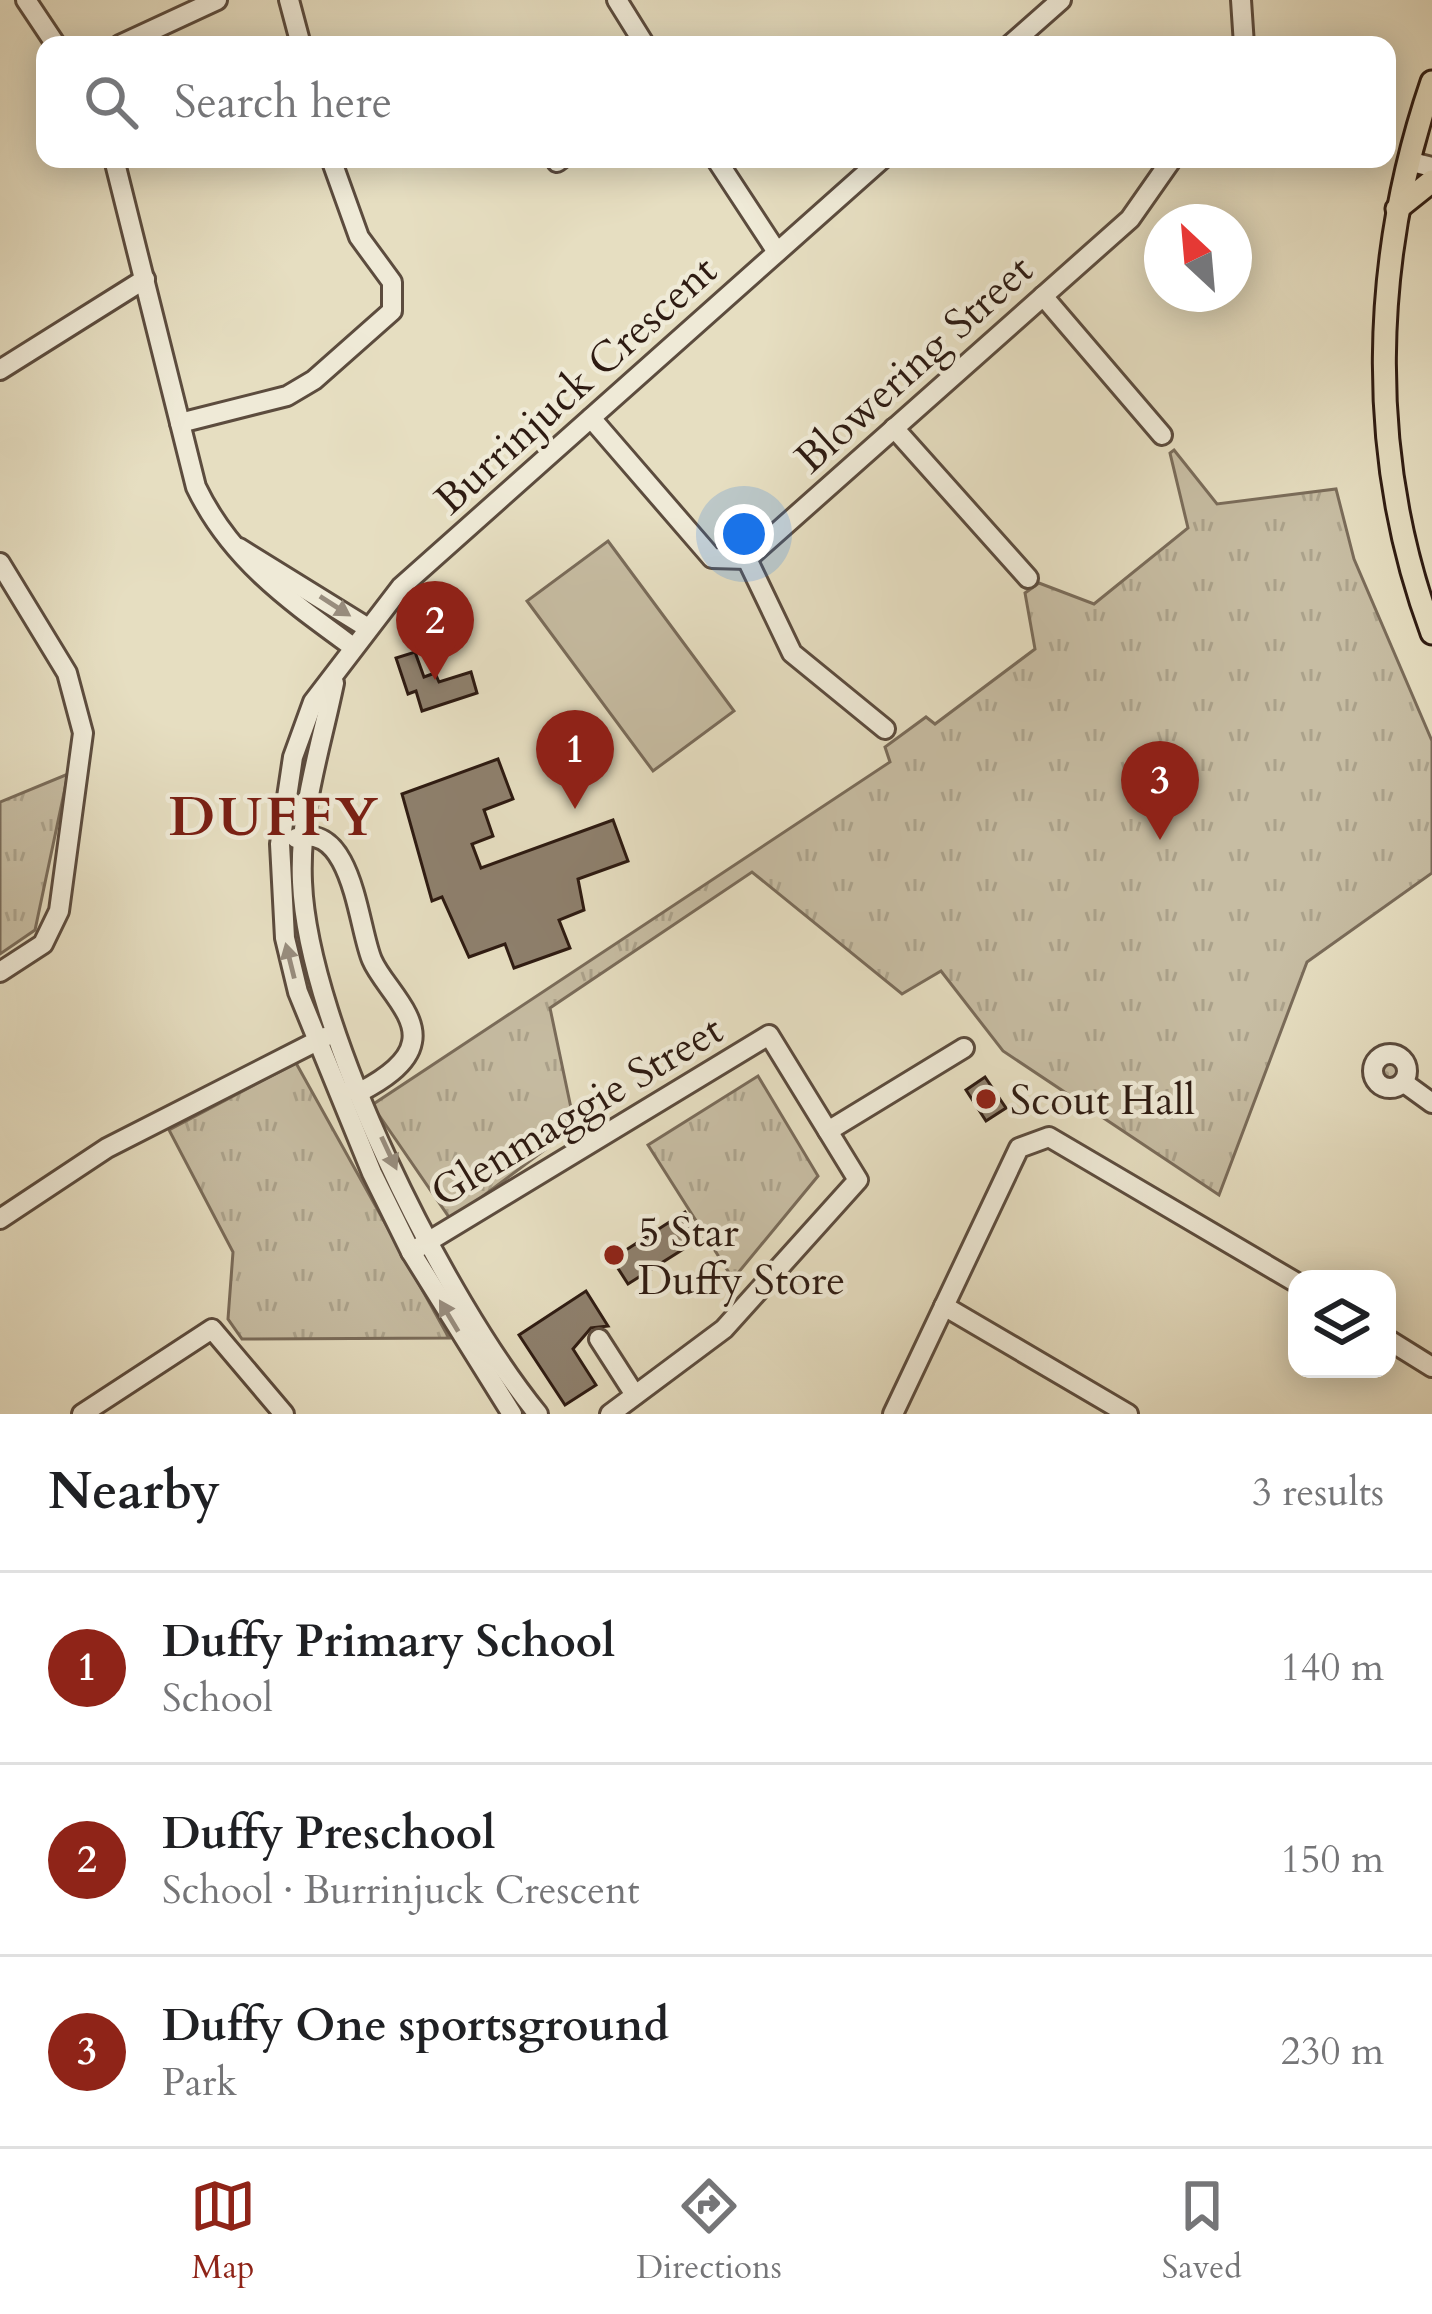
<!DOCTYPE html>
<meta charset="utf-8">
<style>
:root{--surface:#fff;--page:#f2f2f2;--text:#202124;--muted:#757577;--line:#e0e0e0;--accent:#8f2418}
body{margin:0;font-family:Cardo,serif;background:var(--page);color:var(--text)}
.controls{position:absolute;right:36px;bottom:36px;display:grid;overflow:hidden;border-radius:24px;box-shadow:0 6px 30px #0003}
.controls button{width:108px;height:108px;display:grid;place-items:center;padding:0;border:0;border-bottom:3px solid var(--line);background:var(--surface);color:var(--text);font:60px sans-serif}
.compass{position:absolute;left:1144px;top:204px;width:108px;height:108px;border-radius:50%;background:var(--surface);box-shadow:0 6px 30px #0003;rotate:334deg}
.you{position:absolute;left:744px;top:534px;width:42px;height:42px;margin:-30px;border:9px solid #fff;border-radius:50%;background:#1a73e8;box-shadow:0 0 0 18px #1a73e833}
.badge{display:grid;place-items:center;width:78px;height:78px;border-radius:50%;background:var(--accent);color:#fff;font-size:39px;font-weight:700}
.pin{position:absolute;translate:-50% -99px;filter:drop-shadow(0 3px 6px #0008)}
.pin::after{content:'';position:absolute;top:63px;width:42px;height:36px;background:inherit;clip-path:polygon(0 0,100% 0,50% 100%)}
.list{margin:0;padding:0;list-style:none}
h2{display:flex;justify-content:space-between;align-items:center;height:156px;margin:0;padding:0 48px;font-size:51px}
h2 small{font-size:39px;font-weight:400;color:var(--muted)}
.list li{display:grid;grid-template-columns:78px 1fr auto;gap:36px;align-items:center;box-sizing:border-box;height:192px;padding:0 48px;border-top:3px solid var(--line)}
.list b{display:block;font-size:45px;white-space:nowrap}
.list p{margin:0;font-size:39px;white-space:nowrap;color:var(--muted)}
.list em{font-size:39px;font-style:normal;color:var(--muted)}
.icon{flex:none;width:66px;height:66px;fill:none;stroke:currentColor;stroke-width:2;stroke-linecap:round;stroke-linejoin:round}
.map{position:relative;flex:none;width:1432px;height:1414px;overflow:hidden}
.search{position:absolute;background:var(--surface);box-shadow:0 6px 30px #0003;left:36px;right:36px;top:36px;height:132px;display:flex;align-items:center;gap:30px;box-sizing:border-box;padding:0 42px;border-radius:24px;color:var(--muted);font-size:45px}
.sheet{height:732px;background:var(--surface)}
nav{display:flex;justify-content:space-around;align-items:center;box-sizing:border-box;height:168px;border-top:3px solid var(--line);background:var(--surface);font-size:33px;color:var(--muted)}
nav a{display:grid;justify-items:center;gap:6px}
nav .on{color:var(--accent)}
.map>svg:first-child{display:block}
.grass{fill:url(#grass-dots);stroke:#7a6c5a;stroke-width:3}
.park{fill:url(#park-tufts);stroke:#7a6c5a;stroke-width:3}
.pitch{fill:#c7bda3;stroke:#7a6c5a;stroke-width:3}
.building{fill:#8e806d;stroke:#2e1b12;stroke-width:3}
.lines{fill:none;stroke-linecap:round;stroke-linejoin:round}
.minor-casing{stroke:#5c4c3e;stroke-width:24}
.major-casing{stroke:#2e1b12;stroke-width:27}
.minor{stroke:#efead7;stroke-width:18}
.major{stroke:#e6dec1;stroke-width:21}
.oneway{fill:#988d7e}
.poi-dot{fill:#8f2418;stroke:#efead7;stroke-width:4.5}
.labels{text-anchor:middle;stroke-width:9;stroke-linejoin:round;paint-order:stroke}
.street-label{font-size:42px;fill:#2e1b12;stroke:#efead7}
.poi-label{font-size:42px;fill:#2e1b12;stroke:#efead7;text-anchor:start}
.district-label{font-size:54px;font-weight:bold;letter-spacing:3px;fill:#7a1f14;stroke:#efead7}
</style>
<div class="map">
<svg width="1432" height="1414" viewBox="0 0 1432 1414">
<defs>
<pattern id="grass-dots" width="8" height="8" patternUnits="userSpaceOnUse" patternTransform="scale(3)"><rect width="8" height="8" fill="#c7bda3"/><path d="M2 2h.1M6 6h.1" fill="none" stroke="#aba28b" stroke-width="1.8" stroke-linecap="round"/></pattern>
<pattern id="park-tufts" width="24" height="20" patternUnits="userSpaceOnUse" patternTransform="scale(3)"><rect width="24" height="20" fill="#c7bda3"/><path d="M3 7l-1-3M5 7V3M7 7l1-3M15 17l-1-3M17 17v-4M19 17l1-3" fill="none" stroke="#aba28b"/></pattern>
</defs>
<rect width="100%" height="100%" fill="#e6dec1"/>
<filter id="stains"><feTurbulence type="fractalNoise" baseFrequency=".00167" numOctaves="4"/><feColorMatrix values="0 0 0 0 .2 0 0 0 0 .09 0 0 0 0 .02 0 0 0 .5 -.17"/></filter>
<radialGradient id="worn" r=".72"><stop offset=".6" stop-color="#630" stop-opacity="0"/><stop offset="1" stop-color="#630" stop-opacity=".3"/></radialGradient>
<circle class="grass" cx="1390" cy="1071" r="16"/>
<g class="park">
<path d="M 1174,450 L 1217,504 L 1336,489 L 1354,559 L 1432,741 L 1432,873 L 1307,962 L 1219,1195 L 1003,1051 L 941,971 L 902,994 L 752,872 L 550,1008 L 575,1127 L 451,1220 L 372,1105 L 890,762 L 885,747 L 926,717 L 935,724 L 1035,649 L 1025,593 L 1039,583 L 1094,604 L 1188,528 L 1170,453 Z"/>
<path d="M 68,774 L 35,930 L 0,954 L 0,802 Z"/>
<path d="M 296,1063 L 449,1338 L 242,1339 L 228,1319 L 233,1252 L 169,1130 Z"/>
<path d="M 758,1076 L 818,1176 L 733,1279 L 648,1145 Z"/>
</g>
<path class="pitch" d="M 608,541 L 734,711 L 653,771 L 527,601 Z"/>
<g class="building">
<path d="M 415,652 L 424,677 L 435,673 L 439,682 L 471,672 L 477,693 L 422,711 L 416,691 L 408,694 L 396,658 Z"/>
<path d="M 498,759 L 513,799 L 484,810 L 493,836 L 472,844 L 481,868 L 613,820 L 628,861 L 578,879 L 584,910 L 559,920 L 570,948 L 514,968 L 505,944 L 469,957 L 442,897 L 432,901 L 402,794 Z"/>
<path d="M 985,1077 L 1006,1108 L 986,1121 L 966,1090 Z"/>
<path d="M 685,1212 L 701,1238 L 628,1284 L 612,1259 Z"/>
<path d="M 586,1291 L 608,1326 L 591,1328 L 573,1349 L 596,1385 L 565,1405 L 519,1335 Z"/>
</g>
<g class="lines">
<g class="minor-casing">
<g id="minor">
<path d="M 26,0 L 56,45"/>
<path d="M 289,0 L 301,45"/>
<path d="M 617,0 L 645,45"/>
<path d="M 1241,0 L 1244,45"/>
<path d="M 120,45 L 217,0"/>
<path d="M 1010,45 L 1061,0"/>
<path d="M 114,159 L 196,487 C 231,560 290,601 353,647"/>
<path d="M 716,159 L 777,252"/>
<path d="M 1408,161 L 1432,167"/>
<path d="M 557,162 L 561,159"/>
<path d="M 1043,296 L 1162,435"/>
<path d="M 0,370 L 145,279"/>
<path d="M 591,418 L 712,558 L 747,559 L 1130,219 L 1172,159"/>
<path d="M 180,423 L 287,396 L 314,380 L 392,311 L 392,282 L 359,237 L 331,159"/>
<path d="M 894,428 L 1028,578"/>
<path d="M 239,548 L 368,628"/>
<path d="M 747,559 L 792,653 L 885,729"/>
<path d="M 0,563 L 67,673 L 83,733 L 59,911 L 43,944 L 0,972"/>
<path d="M 334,683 C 320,751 299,811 302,882 C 308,1028 445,1300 538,1414"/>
<path d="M 296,838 C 353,821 358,928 372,960 C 382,984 418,1014 412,1042 C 408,1065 379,1082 360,1092 L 350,1090"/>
<circle cx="1390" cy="1071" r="17"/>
<path d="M 1403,1082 L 1432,1103"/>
<path d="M 828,1131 L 964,1048"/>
<path d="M 0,1219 L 107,1148 L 325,1037"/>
<path d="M 411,1252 L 769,1035 L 858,1180 L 724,1329 L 610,1414"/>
<path d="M 944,1306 L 1128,1414"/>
<path d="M 599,1339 L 635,1395"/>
<path d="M 1387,1339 L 1432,1367"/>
<path d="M 82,1414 L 212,1329 L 284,1414"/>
<path d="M 512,1414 L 411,1252 L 372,1173 L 298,992 L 285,938 L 280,844 L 293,757 L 313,702 L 401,587 L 882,159"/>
<path d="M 893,1414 L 1019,1148 L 1049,1137 L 1297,1283"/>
</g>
</g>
<g class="major-casing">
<g id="major">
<path d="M 1432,82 C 1371,260 1366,456 1432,633"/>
<path d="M 1397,209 L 1432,181"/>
</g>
</g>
<use href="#minor" class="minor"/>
<use href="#major" class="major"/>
</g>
<defs><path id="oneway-solid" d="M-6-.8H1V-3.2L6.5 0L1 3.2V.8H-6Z" transform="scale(3)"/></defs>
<g class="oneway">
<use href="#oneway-solid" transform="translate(335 606) rotate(33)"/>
<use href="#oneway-solid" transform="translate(290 961) rotate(-104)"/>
<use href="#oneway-solid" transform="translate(389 1153) rotate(65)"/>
<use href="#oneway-solid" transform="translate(449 1316) rotate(-121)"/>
</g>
<g class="poi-dot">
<circle cx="986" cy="1099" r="12"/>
<circle cx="614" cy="1255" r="12"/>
</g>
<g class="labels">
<g class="street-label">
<text transform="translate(913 363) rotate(-42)" y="15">Blowering Street</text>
<text transform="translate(575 384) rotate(-42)" y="15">Burrinjuck Crescent</text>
<text transform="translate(576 1110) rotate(-31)" y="15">Glenmaggie Street</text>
</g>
<g class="poi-label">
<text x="1010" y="1114">Scout Hall</text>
<text x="638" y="1246">5 Star<tspan x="638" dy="48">Duffy Store</tspan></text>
</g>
<g class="district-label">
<text x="275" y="835">DUFFY</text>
</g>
</g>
<rect width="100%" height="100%" filter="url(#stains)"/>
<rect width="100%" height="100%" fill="url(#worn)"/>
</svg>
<div class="controls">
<button><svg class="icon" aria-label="layers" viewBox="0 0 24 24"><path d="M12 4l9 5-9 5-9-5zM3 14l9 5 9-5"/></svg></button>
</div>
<svg class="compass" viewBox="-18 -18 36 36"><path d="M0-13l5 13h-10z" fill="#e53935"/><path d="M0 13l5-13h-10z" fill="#757577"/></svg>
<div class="you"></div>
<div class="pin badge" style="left:575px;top:809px">1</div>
<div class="pin badge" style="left:435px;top:680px">2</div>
<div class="pin badge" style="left:1160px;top:840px">3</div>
<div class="search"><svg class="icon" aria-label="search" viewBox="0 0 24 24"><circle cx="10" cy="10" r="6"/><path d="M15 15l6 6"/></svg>Search here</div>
</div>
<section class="sheet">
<h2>Nearby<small>3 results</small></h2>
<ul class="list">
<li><span class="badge">1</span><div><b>Duffy Primary School</b><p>School</p></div><em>140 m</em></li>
<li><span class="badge">2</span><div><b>Duffy Preschool</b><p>School · Burrinjuck Crescent</p></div><em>150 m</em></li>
<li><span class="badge">3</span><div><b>Duffy One sportsground</b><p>Park</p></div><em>230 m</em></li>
</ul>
</section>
<nav>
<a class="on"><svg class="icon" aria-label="map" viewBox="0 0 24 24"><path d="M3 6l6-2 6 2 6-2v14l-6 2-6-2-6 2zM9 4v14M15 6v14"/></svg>Map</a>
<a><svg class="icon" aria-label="directions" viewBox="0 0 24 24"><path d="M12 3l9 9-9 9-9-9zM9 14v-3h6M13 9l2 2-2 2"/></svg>Directions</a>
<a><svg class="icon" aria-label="saved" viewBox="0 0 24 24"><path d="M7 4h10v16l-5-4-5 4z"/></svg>Saved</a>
</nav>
